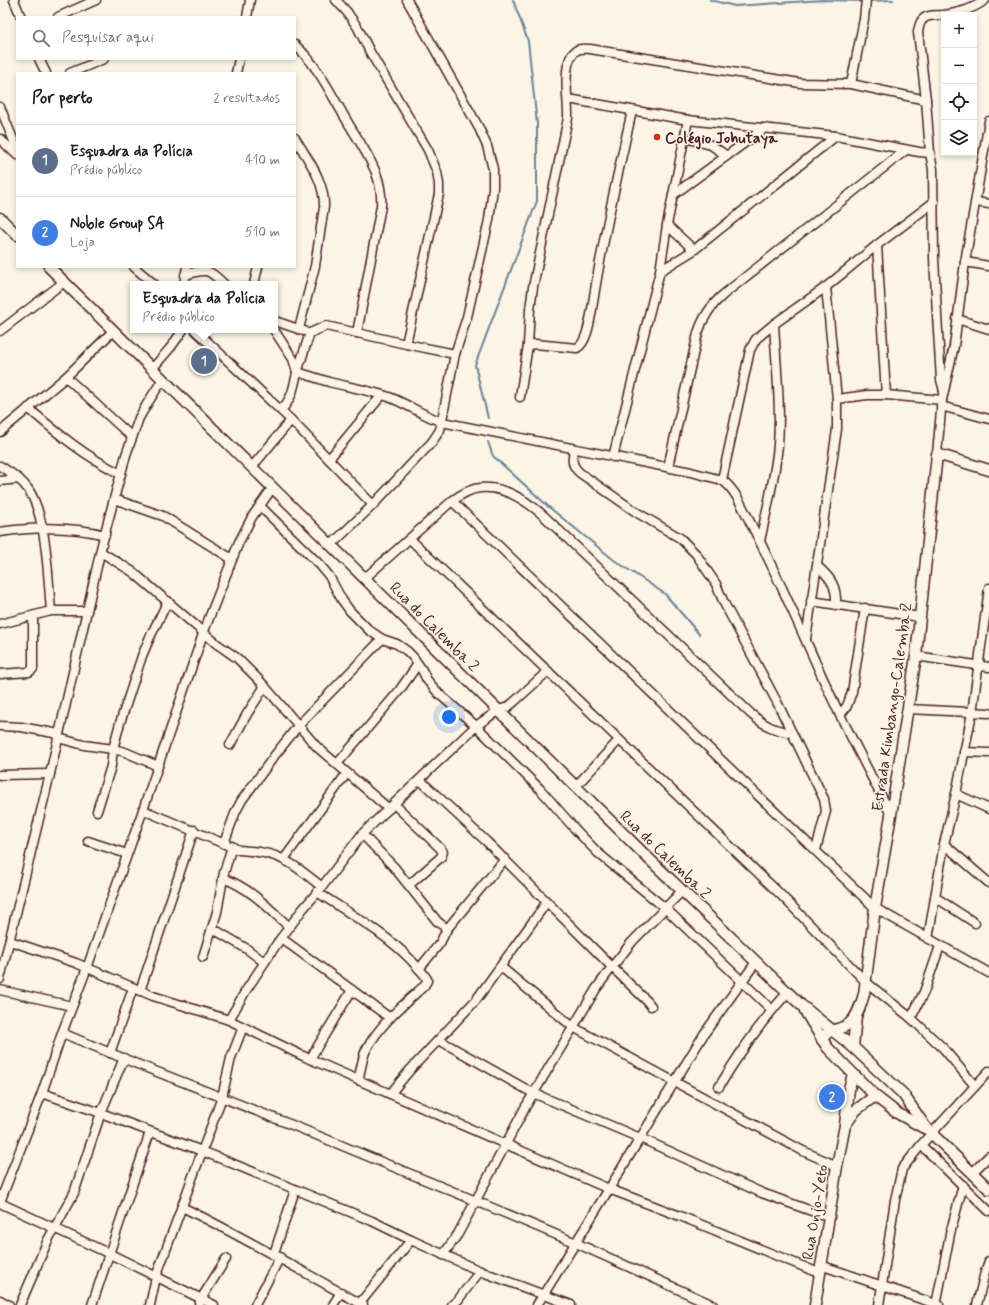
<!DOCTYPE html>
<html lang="pt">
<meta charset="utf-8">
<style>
:root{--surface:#fff;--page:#f2f2f2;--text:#202124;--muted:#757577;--line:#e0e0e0;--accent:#ea580c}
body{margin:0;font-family:Mynerve,sans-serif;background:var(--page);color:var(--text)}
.controls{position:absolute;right:12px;top:12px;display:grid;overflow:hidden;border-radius:0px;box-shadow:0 2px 6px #0003}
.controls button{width:36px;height:36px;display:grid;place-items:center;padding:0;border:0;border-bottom:1px solid var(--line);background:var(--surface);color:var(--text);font:20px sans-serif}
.you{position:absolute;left:449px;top:717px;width:14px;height:14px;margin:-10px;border:3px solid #fff;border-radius:50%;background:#1a73e8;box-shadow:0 0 0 6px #1a73e833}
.badge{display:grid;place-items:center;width:26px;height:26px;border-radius:50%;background:var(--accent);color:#fff;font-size:13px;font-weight:700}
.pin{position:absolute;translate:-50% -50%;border:2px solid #fff;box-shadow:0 1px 4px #0006}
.popup{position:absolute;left:130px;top:281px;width:148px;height:52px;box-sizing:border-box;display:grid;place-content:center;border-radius:0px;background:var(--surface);filter:drop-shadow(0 1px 3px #0005);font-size:13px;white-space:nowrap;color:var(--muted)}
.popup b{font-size:15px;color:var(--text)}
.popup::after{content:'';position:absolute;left:50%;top:100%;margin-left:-8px;border:8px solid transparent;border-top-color:var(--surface)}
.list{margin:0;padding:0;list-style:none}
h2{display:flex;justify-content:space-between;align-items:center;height:52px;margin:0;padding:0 16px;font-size:17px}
h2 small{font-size:13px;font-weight:400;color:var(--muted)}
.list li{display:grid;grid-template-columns:26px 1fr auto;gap:12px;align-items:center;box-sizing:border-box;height:72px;padding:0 16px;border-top:1px solid var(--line)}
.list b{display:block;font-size:15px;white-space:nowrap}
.list p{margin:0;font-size:13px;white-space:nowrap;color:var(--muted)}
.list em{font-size:13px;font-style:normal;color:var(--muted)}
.icon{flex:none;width:22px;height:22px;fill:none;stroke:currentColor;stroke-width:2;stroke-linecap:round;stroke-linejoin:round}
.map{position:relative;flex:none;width:989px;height:1305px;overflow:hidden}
.search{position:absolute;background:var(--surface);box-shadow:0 2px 6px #0003;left:16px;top:16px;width:280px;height:44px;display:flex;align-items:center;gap:10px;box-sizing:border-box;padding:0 14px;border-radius:0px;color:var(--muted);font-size:15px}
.panel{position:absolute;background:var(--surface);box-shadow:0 2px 6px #0003;left:16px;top:72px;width:280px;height:196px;border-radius:0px}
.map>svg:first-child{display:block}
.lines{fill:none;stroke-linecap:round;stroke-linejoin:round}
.stream{stroke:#698496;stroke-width:2}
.minor-casing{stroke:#4a1f2b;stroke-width:11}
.major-casing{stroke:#4a1f2b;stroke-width:13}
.minor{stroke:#fcf5e5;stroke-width:8}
.major{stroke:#fcf5e5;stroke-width:10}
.poi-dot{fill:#c8321e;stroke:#fcf5e5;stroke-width:1.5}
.labels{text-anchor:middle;stroke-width:3;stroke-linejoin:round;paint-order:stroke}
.poi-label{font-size:16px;font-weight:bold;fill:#4a1f2b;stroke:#fcf5e5;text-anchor:start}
.street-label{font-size:16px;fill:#4a1f2b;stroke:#fcf5e5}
</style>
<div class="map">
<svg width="989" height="1305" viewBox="0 0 989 1305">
<rect width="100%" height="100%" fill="#fcf5e5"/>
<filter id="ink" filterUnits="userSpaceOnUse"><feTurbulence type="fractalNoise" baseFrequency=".025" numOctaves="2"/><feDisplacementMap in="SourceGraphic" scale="8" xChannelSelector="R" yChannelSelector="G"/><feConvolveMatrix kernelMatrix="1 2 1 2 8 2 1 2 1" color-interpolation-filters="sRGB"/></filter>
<g filter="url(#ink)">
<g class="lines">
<g class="stream">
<path d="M 710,0 L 735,6 L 823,0 L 864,1"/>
<path d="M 868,1 L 893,0"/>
<path d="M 488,418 L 475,365 L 537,201 L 537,124 L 528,41 L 513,0"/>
<path d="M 488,442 L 493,456 L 550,508 L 614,560 L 665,594 L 699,634"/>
</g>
<g class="minor-casing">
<g id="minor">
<path d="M 14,0 L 21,17"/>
<path d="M 336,0 L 347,12 L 358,28 L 370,52 L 428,150 L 437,172 L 439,184 L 439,194 L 406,344"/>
<path d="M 58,17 L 96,0"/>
<path d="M 247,17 L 250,0"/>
<path d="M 295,45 C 318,65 332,96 347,121 C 357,138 369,155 376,173 C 380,184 382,194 381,206 L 357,333"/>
<path d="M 39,59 L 46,73"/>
<path d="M 70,73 L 104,59"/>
<path d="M 236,73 L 239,59"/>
<path d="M 851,84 L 864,19 L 866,0"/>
<path d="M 568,99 L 688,120 L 836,136 L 919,152 L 930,153"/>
<path d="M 0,107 L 17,149"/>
<path d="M 295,138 C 308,160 325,181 324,207 L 315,266 L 299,329"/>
<path d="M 685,138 L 711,145 L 727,156"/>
<path d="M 0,139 L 17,155"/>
<path d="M 673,195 L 765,128"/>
<path d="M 976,202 L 989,204"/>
<path d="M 667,225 L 694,250"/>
<path d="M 877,245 L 886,395"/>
<path d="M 965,262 L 989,266"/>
<path d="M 134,267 L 154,284"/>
<path d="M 660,271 L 694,250 L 836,136"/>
<path d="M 185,275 C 207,268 208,269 224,284"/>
<path d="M 184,284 L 187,267"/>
<path d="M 254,284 L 258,267"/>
<path d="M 957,319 L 989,329"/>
<path d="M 275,321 L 304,331"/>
<path d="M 195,330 L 291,420 L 373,505"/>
<path d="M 274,330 L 293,359 L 297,372"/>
<path d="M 0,331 L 64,282"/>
<path d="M 528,345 L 530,309 L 533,287 L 568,118 C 569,102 560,60 577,50 C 581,48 586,49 590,49 L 800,83 L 851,84 L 926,100"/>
<path d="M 152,369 L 171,347 L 183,330"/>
<path d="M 297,372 C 308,375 319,379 329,382 C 349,387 369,390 389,397 C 407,404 423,415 442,422 L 691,472 L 722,480 C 735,489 743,508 750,522 C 783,585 809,651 840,715 C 857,749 874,782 891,815"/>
<path d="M 66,377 L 132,437"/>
<path d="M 944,391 L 941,380 L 937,315 L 934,258 L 933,169 L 930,153 L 926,100 L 918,32 C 919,26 920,20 926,17 C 931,15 937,15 942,15 C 958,13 972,10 985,0"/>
<path d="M 520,397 L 528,345 L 535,344 L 577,348 C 587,343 590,320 592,309 C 602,243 617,177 632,111"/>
<path d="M 837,399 L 867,395 L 886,395 L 942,400"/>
<path d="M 941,406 L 989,419"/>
<path d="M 28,408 C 57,433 86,457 121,474"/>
<path d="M 281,410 C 294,397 293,386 298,370 C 302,357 306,345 310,333 L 326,326 L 406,344 L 455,354"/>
<path d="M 0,432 L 66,377 L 114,330"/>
<path d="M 574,449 C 572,460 571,465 580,473 L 636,512 L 680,538 L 696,554 L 716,584 L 724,603 L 777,702 L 824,799 L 826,811 L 816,850"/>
<path d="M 937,454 L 942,400 L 954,346 L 965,262 L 989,121"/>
<path d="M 613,457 L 660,271 L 667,225 L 688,120"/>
<path d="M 329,459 L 382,395"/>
<path d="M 0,466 C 10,472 21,479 28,489 C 47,516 48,578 51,611"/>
<path d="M 252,467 L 291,420"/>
<path d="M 668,467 L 698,333 C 703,317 711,305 724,294 L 906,150"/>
<path d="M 722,480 L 750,350 L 756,339 L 774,324 L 826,287 L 877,245 L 934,202"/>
<path d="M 0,481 L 19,479"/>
<path d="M 114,499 L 163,516 L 232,559"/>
<path d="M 452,501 L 875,908 L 989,973"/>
<path d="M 260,506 L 320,565 L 329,576 L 342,600 L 350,611 L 369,630 L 382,639 L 397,644 L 407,651 L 413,657 L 422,670 L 427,680 L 439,694 L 476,726 L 540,789 L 575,829 L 598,853 L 665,908 L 772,1010"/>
<path d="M 0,532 C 35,527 70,526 105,535"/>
<path d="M 410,539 L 780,894 L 866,982 L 911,1018 L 943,1048 L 975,1086"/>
<path d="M 760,541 C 767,509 775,478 778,445 C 781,405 776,364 774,324"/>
<path d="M 331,545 L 373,505 L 432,442 L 440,430 L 455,354 L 467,317 L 489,220 L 493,188 L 493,169 L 487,146 L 479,128 L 407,0"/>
<path d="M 101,552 L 133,572 L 217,644 L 237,658 L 261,682 L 317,747 L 389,809"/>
<path d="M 817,566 C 831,578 837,586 836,605"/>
<path d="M 365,578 L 452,501 C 460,495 469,489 480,488 C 504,485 527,501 544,516 L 751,714 C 765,726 774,730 792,733"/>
<path d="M 811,601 L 920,617"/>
<path d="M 0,624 L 51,611 L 87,611"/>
<path d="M 806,639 L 837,429 L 837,399 L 826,287"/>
<path d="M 916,656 L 989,667"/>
<path d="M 0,674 L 29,672 L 33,669 L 33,616"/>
<path d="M 908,709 L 989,713"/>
<path d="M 840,715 L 847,706 L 852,692 L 865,608"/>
<path d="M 0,726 L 21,727 L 59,734"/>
<path d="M 58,738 L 84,745 L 113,749 L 125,752 L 158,766"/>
<path d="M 230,745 L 247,714 L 265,686"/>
<path d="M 964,752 L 989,753"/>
<path d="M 337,764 L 399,691 L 418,664"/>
<path d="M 0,775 L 50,774"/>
<path d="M 420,780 L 487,842 L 612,967 L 647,1001 L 651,1006"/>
<path d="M 576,786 L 619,740"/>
<path d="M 956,794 L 989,809"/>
<path d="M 394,804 L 440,848 L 443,852 L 441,857 L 409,885"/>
<path d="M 143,810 L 239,850 C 248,851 256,851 264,853 C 287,857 304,873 322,887"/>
<path d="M 97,811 L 111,766 L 113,749 L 120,723 L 142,656 L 150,637 L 168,601"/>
<path d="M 362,834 L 394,867 L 437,921 L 447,929 L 505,859"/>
<path d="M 88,841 L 127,854"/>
<path d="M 224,843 L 236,811 L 242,800 L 275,755 L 298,726 L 382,639"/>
<path d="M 944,844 L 989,883"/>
<path d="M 284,859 L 347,773"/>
<path d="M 223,878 C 250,888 268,907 289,927"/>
<path d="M 317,892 C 350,914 384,932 411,960 C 416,966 423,972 427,979 L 427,981 L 424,986 C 403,1005 380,1024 366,1050 C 362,1058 361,1071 358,1080"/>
<path d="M 935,897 L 975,923"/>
<path d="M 212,928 L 247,949 L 264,962"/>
<path d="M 281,938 L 390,1018"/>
<path d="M 928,939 L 944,844 L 956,794 L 972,713 L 989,588"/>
<path d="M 10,941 L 76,963 L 153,996 L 229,1020 L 303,1056 L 609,1189 L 680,1216 L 819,1273"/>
<path d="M 203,957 L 217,912 L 224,873 L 232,846"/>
<path d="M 501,967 L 573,1027 L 803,1151 L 837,1166"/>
<path d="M 419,969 L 440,943 L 447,929"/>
<path d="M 0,979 L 50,774 L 103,540 L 114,499 L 126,455 L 139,418 L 147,404 L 163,379"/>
<path d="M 0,990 L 72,1006"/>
<path d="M 140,991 L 194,830"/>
<path d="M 911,1018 L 924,992 L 940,946"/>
<path d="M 229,1020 L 245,992 L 276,945 L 302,910 L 322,887 L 362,834 L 476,726 L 499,710 L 508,707 L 514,702 L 548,671"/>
<path d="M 62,1033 L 137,1064 L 292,1125 L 476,1201 L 576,1243 L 713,1305"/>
<path d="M 439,1040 L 533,1093 L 640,1138 L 762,1193 L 820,1214 L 829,1215"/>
<path d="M 110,1053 L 133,988"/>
<path d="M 310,1059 L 352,990"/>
<path d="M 719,1087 C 739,1053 761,1022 788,992"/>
<path d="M 42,1093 L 101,1113 L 202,1151 L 372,1221 L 411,1240 L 480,1271 L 571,1305"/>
<path d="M 390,1094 L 410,1070 L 476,1000 L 547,902"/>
<path d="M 921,1145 L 989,1211"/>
<path d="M 972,1173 L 989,1156"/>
<path d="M 0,1202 L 42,1093 L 62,1033 L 87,968 L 143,810 L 204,631 L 239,542 L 252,517 L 273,487"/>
<path d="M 0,1203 L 110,1254 L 214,1305"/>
<path d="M 182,1207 C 244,1237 303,1272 363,1305"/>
<path d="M 274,1254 L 295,1190"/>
<path d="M 443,1255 L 458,1234 L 526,1106 L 596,989 L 612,967 L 632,942 L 682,891"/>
<path d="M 820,1265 L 939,1305"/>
<path d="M 0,1300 L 9,1305"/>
<path d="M 360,1303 L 411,1240"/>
<path d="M 20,1305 L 48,1240 L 74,1193 L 101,1113 L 124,1058"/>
<path d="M 92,1305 L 150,1132"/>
<path d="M 150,1305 L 156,1277 L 222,1097 L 231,1058 L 243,1027"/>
<path d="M 199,1305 L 201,1299 L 226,1259"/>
<path d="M 255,1305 L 280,1257"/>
<path d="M 333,1305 L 341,1292"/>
<path d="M 452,1305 L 458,1300 L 480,1271"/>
<path d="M 537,1305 L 609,1189 L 704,1034 L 756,962"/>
<path d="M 879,1305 L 895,1200 L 902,1169 L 921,1145 L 989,1071"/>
<path d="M 936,1305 L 950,1234 L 963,1185"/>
<path d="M 977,1305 L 985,1272 L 989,1261"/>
</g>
</g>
<g class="major-casing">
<g id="major">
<path d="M 0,218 L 17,235"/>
<path d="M 49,267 L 646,856 L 801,1005 L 853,1047 L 903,1094 L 926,1128 L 989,1189"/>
<path d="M 805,1011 L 827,1047 L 875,1096 L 897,1113 L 924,1128"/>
<path d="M 822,1040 C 829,1026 840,1032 850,1023 C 858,1016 861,1004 864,994 L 875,908 L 891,815 L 916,656 L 937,454 L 989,470"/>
<path d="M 853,1047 L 856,1016"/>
<path d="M 846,1124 L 856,1110 L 875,1096"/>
<path d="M 815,1305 L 837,1166 L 845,1125 L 849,1089 L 853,1074"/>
</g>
</g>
<use href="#minor" class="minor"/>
<use href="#major" class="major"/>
</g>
</g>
<circle class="poi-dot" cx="657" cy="137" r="4"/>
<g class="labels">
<g class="poi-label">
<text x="665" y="143">Colégio Johutaya</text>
</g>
<g class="street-label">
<text transform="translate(435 626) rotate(45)" y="6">Rua do Calemba 2</text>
<text transform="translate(891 707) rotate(-82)" y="6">Estrada Kimbango-Calemba 2</text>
<text transform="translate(666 854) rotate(44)" y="6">Rua do Calemba 2</text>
<text transform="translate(814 1212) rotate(-81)" y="6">Rua Onjo-Yeto</text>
</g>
</g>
</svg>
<div class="controls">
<button>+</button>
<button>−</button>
<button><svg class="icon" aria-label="locate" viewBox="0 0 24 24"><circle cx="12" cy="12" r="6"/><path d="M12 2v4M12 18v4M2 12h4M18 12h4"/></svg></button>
<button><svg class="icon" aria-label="layers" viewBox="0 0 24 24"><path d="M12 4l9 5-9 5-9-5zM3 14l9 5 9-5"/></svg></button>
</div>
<div class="you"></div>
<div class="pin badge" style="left:204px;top:361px;background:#5c6f8a">1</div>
<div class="popup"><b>Esquadra da Polícia</b>Prédio público</div>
<div class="pin badge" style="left:832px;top:1097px;background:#3f7fe0">2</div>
<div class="search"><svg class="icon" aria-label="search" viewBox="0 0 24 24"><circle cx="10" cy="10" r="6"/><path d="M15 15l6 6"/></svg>Pesquisar aqui</div>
<section class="panel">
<h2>Por perto<small>2 resultados</small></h2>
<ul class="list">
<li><span class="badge" style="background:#5c6f8a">1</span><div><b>Esquadra da Polícia</b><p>Prédio público</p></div><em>410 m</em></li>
<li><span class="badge" style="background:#3f7fe0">2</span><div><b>Noble Group SA</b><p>Loja</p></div><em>510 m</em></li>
</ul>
</section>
</div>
